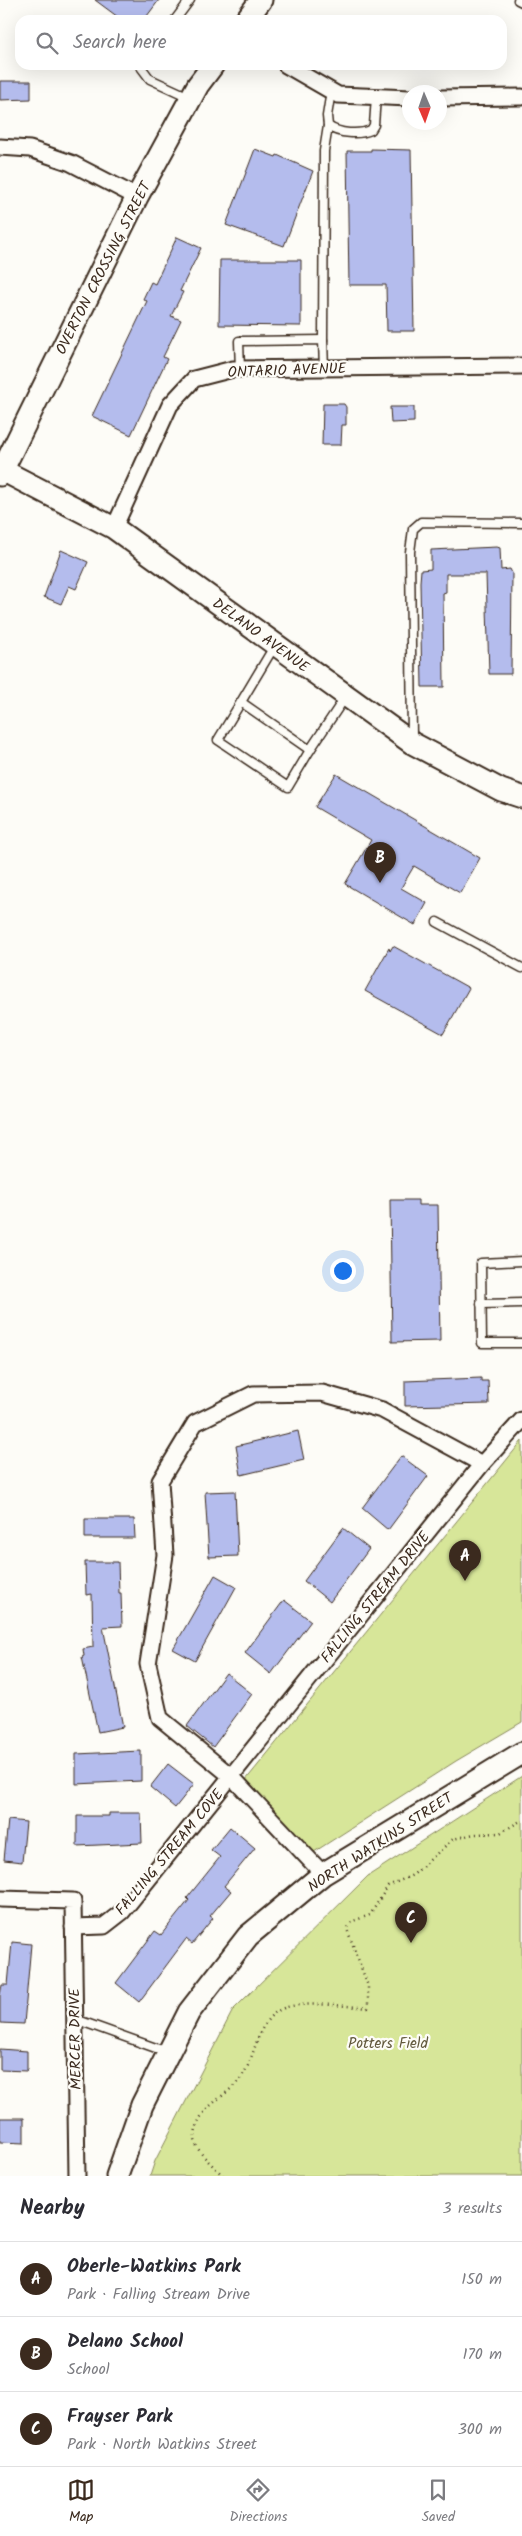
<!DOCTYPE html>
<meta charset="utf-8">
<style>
:root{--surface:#fff;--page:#f2f2f3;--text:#2b2b33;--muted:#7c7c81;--line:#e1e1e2;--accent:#3b2a1e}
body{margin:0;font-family:Kalam,sans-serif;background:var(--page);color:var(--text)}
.compass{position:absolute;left:402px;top:85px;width:45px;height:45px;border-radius:50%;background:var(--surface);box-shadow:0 5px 20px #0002;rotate:178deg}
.you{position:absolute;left:342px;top:1270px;width:18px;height:18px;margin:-12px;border:4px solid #fff;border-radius:50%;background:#1a73e8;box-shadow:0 0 0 8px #1a73e833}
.badge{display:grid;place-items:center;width:32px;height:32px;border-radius:50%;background:var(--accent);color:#fff;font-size:16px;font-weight:700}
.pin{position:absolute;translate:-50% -41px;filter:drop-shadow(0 1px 2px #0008)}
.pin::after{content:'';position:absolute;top:26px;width:18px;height:15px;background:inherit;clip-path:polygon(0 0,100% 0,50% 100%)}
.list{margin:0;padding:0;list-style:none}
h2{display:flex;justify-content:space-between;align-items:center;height:65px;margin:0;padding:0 20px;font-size:21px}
h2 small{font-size:16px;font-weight:400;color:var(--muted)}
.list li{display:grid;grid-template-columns:32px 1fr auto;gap:15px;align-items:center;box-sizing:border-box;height:75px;padding:0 20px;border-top:1px solid var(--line)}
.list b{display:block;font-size:19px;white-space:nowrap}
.list p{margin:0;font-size:16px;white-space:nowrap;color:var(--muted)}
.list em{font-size:16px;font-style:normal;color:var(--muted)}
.icon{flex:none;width:28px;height:28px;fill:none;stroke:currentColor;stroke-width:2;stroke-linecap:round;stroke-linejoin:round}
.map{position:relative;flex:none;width:522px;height:2176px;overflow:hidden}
.search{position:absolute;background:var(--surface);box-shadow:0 5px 20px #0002;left:15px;right:15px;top:15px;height:55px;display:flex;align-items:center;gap:12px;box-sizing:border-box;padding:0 18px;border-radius:15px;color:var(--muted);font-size:19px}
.sheet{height:290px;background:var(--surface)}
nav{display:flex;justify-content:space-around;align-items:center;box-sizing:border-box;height:70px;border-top:1px solid var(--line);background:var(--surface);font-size:14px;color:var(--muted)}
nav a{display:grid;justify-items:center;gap:2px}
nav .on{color:var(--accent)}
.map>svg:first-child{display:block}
.green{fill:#d7e699;stroke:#89885c}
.building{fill:#b4bced;stroke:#3b2a1e}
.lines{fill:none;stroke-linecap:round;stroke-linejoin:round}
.lane-casing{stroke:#3b2a1e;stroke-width:11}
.street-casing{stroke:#3b2a1e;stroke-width:19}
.secondary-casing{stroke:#3b2a1e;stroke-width:25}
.path{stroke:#3b2a1e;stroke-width:2.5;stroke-dasharray:1 4;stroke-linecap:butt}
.lane{stroke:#fdfcf7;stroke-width:8}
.street{stroke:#fdfcf7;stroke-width:15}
.secondary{stroke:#fdfcf7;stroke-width:21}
.labels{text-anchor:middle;stroke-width:4.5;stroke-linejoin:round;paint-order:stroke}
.street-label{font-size:15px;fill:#3b2a1e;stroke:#fdfcf7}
.park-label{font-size:15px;fill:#62593d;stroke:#fdfcf7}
</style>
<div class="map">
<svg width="522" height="2176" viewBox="0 0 522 2176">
<rect width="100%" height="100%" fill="#fdfcf7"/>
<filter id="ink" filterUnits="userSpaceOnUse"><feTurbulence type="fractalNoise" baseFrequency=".02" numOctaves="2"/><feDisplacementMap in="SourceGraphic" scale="10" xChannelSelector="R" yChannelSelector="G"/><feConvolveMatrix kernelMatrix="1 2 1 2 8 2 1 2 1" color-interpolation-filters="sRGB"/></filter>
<g filter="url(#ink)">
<g class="green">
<path d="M 522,1441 L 522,1722 L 456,1761 L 314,1852 L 245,1781 Z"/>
<path d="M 522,1776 L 522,2176 L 150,2176 L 155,2161 L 233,2010 L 368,1876 Z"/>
</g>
<g class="building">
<path d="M 95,0 L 159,0 L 144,20 L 122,20 Z"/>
<path d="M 0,81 L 31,81 L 31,99 L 0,100 Z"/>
<path d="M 255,149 L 276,157 L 277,155 L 313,171 L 284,246 L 226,225 Z"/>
<path d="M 371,149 L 411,150 L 414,331 L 387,331 L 386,285 L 349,285 L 347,151 L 371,151 Z"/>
<path d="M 177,237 L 201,248 L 180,291 L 183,292 L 171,316 L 181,320 L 163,357 L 167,359 L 131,435 L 92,416 L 147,301 L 143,299 L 151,282 L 155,284 Z"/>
<path d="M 220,260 L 301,260 L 301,326 L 219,325 Z"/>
<path d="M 323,404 L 344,404 L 346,407 L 346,425 L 342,425 L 341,445 L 322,445 Z"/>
<path d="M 390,407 L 414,407 L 414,422 L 391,423 Z"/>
<path d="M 497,547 L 500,548 L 501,570 L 510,569 L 512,573 L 511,674 L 489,674 L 486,574 L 446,574 L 446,592 L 443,593 L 444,687 L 422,687 L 420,582 L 421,570 L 431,569 L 431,550 Z"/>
<path d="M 61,550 L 88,562 L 76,589 L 69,586 L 61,604 L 44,597 Z"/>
<path d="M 336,774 L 480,858 L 460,893 L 414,866 L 401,888 L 427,903 L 415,925 L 345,884 L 371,840 L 315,807 Z"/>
<path d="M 393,946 L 469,988 L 443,1034 L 365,991 L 389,948 L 390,951 Z"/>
<path d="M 390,1200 L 418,1200 L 418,1205 L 438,1205 L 440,1341 L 392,1342 Z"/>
<path d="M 481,1378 L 481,1381 L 488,1381 L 489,1404 L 405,1406 L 405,1381 Z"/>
<path d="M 298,1431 L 304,1460 L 241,1475 L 236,1446 Z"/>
<path d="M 401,1456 L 428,1476 L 388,1530 L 362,1508 Z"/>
<path d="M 235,1491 L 238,1556 L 209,1557 L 205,1492 Z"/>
<path d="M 85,1519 L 134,1519 L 135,1538 L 85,1538 Z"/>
<path d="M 343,1528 L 369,1549 L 330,1602 L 304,1581 Z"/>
<path d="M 85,1562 L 118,1562 L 119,1593 L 121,1593 L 122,1626 L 103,1627 L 123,1727 L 98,1732 L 82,1657 L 84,1656 L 83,1649 L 93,1647 L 92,1594 L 86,1595 Z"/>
<path d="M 215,1575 L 236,1587 L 195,1661 L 173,1649 Z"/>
<path d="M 284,1600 L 311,1621 L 271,1674 L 245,1653 Z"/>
<path d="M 226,1673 L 252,1694 L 213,1747 L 187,1726 Z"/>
<path d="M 141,1751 L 141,1781 L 76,1784 L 76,1754 Z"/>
<path d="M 168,1764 L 194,1784 L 175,1808 L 150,1787 Z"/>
<path d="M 109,1813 L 141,1813 L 142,1843 L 77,1846 L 77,1816 L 109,1816 Z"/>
<path d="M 8,1820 L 26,1822 L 22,1862 L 4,1860 Z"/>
<path d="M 230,1827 L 255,1848 L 224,1886 L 231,1891 L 210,1916 L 213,1918 L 192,1944 L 186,1939 L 139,2002 L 116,1983 L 155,1931 L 161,1935 L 189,1900 L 187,1898 L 220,1857 L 211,1850 Z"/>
<path d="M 12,1942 L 31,1944 L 24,2024 L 0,2023 L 0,1995 L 2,1985 L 8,1985 Z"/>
<path d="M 0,2049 L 27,2051 L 27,2071 L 0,2070 Z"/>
<path d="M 0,2118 L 24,2118 L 24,2143 L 0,2142 Z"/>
</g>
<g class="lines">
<g class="lane-casing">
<g id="lane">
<path d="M 518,0 L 522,2"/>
<path d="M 175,20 L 190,0"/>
<path d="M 142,65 L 141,67 L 150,79 L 189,97"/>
<path d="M 331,91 L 327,116 L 328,126 C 339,134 359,135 371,130 L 374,125 L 376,97"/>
<path d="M 323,340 L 324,151 L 328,126"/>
<path d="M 240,370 L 239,341 L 323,340 L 324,369"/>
<path d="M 275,645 L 241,702 L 310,750 L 346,696"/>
<path d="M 241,702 L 218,740 L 288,787 L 310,750"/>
<path d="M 412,739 L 410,552 L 413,529 L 421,522 L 522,523"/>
<path d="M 437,922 L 522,968"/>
<path d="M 522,1261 L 481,1263 L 482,1343 L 522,1343"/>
<path d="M 481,1304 L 522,1303"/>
<path d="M 75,2019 L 167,2052"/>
</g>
</g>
<g class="street-casing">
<g id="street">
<path d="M 286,65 L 338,95 L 410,98"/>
<path d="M 440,98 L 522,97"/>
<path d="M 0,147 L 30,149 L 71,163 L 137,197"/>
<path d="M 114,528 L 170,405 L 194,379 L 233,369 L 522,366"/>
<path d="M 323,1874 L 232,1777 L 160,1718 L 148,1664 L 165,1555 L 160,1481 L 195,1423 L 253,1394 L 322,1393 L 382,1410 L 482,1464"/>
<path d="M 0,1899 L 73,1901 L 77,2176"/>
<path d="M 73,1927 L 104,1926 L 122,1912 L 482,1464 L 522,1420"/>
</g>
</g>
<g class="secondary-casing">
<g id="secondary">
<path d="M 246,20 L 261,0"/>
<path d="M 0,469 L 114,528 L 412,743 L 501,790 L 522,797"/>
<path d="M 0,475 L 137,197 L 198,85 L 213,65"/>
<path d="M 117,2176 L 142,2105 L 189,2012 L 248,1936 L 323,1874 L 522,1753"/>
</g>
</g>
<path class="path" d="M 223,2176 C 214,2165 194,2152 195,2137 C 196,2105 227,2099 242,2076 C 258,2054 255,2019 284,2008 C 303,2001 347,2006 368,2008 L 368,1986 L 347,1929 L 353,1921 L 370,1915 L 388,1886 L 413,1875 L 453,1839 L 474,1834 L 500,1833 L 522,1820"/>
<use href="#lane" class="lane"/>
<use href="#street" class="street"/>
<use href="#secondary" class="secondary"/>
</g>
</g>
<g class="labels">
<g class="street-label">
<text transform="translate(103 268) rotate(-63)" y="5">OVERTON CROSSING STREET</text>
<text transform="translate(287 370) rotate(-2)" y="5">ONTARIO AVENUE</text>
<text transform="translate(261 635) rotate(36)" y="5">DELANO AVENUE</text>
<text transform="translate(375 1597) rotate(-51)" y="5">FALLING STREAM DRIVE</text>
<text transform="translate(380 1842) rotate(-33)" y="5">NORTH WATKINS STREET</text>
<text transform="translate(169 1852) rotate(-50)" y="5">FALLING STREAM COVE</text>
<text transform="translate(75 2039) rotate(-91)" y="5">MERCER DRIVE</text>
</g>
<g class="park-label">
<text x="388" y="2048">Potters Field</text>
</g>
</g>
</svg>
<svg class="compass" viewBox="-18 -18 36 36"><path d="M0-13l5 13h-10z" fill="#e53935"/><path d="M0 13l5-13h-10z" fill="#7c7c81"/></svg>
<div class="you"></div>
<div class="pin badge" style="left:465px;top:1581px">A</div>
<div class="pin badge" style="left:380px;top:883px">B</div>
<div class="pin badge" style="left:411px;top:1943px">C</div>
<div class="search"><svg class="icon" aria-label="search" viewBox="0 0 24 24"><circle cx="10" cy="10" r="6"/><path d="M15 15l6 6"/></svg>Search here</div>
</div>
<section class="sheet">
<h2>Nearby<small>3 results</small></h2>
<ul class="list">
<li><span class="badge">A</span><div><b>Oberle-Watkins Park</b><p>Park · Falling Stream Drive</p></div><em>150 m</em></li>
<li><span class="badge">B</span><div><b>Delano School</b><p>School</p></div><em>170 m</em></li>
<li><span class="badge">C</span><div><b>Frayser Park</b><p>Park · North Watkins Street</p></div><em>300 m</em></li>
</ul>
</section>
<nav>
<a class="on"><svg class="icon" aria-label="map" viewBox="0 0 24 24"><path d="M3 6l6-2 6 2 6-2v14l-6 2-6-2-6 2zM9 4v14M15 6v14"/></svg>Map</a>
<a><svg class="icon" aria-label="directions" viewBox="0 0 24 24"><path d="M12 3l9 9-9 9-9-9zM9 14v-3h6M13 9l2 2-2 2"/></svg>Directions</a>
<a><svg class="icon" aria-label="saved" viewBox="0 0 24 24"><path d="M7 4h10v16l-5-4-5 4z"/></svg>Saved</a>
</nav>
